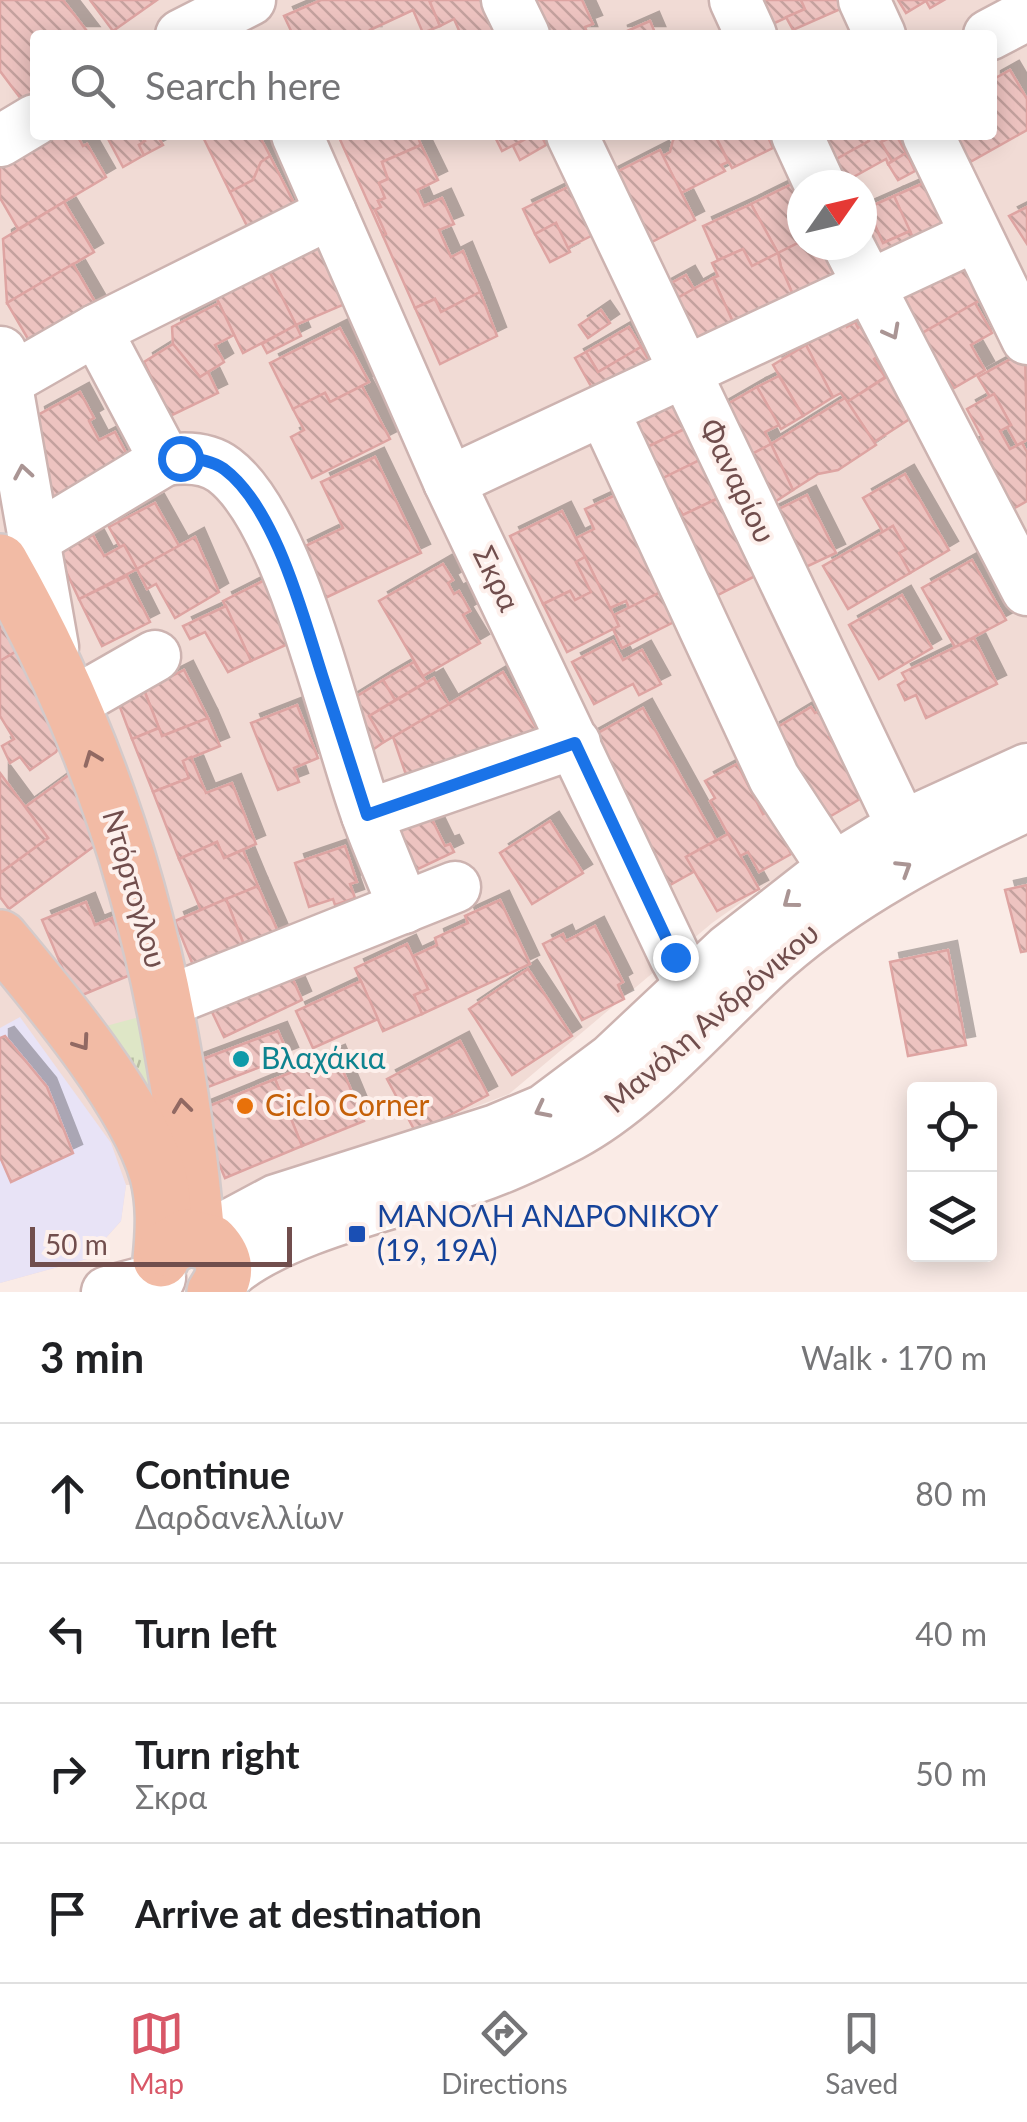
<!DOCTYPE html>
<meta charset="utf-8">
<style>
:root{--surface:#fff;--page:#f2f2f2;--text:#202124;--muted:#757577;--line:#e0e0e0;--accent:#d85767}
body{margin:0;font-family:Lato,sans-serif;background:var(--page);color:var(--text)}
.controls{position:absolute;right:30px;bottom:30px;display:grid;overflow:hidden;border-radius:10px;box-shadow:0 5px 25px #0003}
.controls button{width:90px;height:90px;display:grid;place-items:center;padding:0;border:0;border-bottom:2px solid var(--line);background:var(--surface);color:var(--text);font:50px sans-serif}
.compass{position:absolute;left:787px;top:170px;width:90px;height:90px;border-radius:50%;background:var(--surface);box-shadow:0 5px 25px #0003;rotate:56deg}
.scale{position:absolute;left:30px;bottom:25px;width:262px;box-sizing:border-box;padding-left:10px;border:5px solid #714e4d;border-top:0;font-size:28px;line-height:35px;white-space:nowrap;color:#714e4d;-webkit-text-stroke:8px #fdf0ec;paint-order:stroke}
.stop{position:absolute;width:30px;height:30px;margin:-22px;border:8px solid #1a73e8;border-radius:50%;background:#fff}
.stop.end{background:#1a73e8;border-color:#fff;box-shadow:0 2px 10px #0008}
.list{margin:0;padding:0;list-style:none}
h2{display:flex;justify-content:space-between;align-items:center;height:130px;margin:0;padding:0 40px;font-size:42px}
h2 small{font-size:32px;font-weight:400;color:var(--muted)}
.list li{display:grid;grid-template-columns:65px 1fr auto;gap:30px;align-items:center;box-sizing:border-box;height:140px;padding:0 40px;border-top:2px solid var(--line)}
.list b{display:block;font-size:38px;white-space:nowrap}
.list p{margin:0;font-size:32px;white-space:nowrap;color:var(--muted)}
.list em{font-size:32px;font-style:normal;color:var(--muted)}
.icon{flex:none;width:55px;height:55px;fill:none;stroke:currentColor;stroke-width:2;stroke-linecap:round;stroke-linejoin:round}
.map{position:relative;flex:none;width:1027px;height:1292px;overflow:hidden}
.search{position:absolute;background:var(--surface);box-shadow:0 5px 25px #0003;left:30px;right:30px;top:30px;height:110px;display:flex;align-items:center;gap:25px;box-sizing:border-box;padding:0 35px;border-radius:10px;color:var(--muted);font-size:38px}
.sheet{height:690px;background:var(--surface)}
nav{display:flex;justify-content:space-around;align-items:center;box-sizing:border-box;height:140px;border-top:2px solid var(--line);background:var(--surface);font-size:28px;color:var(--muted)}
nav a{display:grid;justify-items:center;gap:5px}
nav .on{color:var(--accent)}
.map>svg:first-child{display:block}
.residential{fill:#f1dbd5;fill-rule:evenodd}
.education{fill:#e8e3f6}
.park{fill:url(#park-tufts)}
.building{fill:url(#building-back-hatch);stroke:#dea4a2;stroke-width:2.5;filter:url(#shadow)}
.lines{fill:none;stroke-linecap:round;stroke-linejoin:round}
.minor-casing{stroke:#cdb3b0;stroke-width:55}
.major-casing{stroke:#d4caca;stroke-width:60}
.minor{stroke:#fff;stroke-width:50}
.major{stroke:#f2bba5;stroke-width:55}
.oneway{stroke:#aa9594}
.oneway2{stroke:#916963}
.route{stroke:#1a73e8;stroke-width:12}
.culture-dot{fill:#0f9aa8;stroke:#fdf0ec;stroke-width:4}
.food-dot{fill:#e8710a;stroke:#fdf0ec;stroke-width:4}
.transit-dot{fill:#1a4fb4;stroke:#fdf0ec;stroke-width:4}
.labels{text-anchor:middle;stroke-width:8;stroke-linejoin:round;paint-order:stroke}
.street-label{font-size:30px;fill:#714e4d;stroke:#fdf0ec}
.culture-label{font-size:30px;fill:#0d838f;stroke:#fdf0ec;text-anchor:start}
.food-label{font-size:30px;fill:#c56008;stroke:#fdf0ec;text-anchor:start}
.transit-label{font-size:30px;fill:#164399;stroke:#fdf0ec;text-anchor:start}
</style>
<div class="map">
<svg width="1027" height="1292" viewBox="0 0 1027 1292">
<defs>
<pattern id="park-tufts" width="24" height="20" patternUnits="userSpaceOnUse" patternTransform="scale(2.5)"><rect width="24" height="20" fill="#dee6c6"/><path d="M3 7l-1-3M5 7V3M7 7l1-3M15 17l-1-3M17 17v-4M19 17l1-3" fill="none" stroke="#b8bda3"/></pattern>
<pattern id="building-back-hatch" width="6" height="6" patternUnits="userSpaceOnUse" patternTransform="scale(2.5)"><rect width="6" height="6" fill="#edc3c0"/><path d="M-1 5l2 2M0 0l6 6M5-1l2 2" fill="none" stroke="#c4a19e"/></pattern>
<filter id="shadow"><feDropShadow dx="9" dy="-9" stdDeviation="0" flood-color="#0004"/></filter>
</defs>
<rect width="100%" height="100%" fill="#faebe6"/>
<path class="residential" d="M 0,0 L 1027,0 L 1027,740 L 900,798 L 842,831 L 712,923 L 509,1094 L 230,1201 L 192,1182 L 126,1185 L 121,1221 L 87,1259 L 0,1283 ZM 35,35 L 992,35 L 992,135 L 35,135 ZM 802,185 L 862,185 L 862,245 L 802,245 Z"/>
<path class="education" d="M 20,1017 L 111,1143 L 126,1185 L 121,1221 L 87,1259 L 0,1283 L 0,1028 Z"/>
<path class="park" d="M 154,1013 L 176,1136 L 106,1026 Z"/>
<g class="building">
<path d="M 0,0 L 63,0 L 90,35 L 35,35 L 35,101 L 27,107 L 0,71 Z"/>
<path d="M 90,0 L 157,0 L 113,31 Z"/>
<path d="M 321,0 L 429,0 L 440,26 L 423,33 L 413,10 L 370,30 L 372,35 L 293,35 L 284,16 Z"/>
<path d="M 434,0 L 482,0 L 496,30 L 484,35 L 461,35 L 454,19 L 440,26 L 430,2 Z"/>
<path d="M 523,0 L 582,0 L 593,24 L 585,27 L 588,35 L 539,35 Z"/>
<path d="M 753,0 L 801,0 L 805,9 L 764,28 Z"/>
<path d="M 801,0 L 853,0 L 854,3 L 793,30 L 786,17 L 805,9 Z"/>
<path d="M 898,0 L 944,0 L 930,8 L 926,1 L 906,13 Z"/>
<path d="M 650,21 L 656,35 L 618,35 Z"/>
<path d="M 1010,70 L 1027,99 L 1027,130 L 963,166 L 945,135 L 992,135 L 992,80 Z"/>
<path d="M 47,135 L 77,135 L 83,146 L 87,144 L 106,177 L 18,229 L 0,198 L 0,162 Z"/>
<path d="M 106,135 L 140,135 L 145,141 L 139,145 L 144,155 L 123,167 Z"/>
<path d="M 140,135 L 157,135 L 163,145 L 144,155 L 139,145 L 145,141 Z"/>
<path d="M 202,135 L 259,135 L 270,156 L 261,162 L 253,180 L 230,192 Z"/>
<path d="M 338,135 L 417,135 L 421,145 L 382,162 L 388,179 L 379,183 L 385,198 L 378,201 L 381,207 L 375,210 L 386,234 L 383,236 Z"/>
<path d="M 494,135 L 533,135 L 502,151 Z"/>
<path d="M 533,135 L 541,135 L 546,145 L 520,160 L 513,146 Z"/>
<path d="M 682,135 L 715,135 L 728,162 L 721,165 L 725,171 L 681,193 L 663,156 L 670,152 L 673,140 Z"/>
<path d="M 715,135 L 767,135 L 773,148 L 732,168 Z"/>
<path d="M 804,135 L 866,135 L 869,141 L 822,167 Z"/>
<path d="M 871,135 L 890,135 L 881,142 L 892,161 L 888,164 L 886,159 L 839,185 L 822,167 L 869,141 L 867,137 Z"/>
<path d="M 896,135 L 906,153 L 892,161 L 881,142 Z"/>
<path d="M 421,145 L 438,180 L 417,190 L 424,206 L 442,198 L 454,224 L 439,230 L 451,257 L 463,251 L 480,292 L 441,312 L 435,299 L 415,308 L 383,236 L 386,234 L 375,210 L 381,207 L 378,201 L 385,198 L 379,183 L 388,179 L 382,162 Z"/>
<path d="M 660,150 L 695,220 L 636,250 L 601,180 Z"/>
<path d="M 906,153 L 915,171 L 898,180 L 888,164 Z"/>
<path d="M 270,156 L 300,215 L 254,240 L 230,192 L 253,180 L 261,162 Z"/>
<path d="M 942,175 L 967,234 L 920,255 L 894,196 Z"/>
<path d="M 806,177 L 802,185 L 802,241 L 778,253 L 751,204 Z"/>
<path d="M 570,186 L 593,235 L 567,248 L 556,223 L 535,234 L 523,209 Z"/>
<path d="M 894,196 L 910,231 L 883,243 L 867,208 Z"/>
<path d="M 64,202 L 94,252 L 7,303 L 3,239 Z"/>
<path d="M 751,204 L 778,253 L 752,266 L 743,249 L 718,260 L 703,226 Z"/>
<path d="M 1027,207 L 1027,244 L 1009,216 Z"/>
<path d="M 867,208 L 883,243 L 910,231 L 920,255 L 873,276 L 862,245 L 862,210 Z"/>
<path d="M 556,223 L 570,252 L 550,262 L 535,234 Z"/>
<path d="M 802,241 L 802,245 L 840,245 L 854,275 L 797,304 L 781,267 L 778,253 Z"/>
<path d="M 322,242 L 352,301 L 296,325 L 268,269 Z"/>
<path d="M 743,249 L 752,266 L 778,253 L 781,267 L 797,304 L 737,331 L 713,278 L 718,276 L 712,263 Z"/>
<path d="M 966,261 L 986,297 L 910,340 L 889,303 Z"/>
<path d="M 73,264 L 101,312 L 35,351 L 7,303 Z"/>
<path d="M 268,269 L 296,325 L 243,353 L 215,295 Z"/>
<path d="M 686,275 L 694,289 L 663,306 L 655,292 Z"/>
<path d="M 713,278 L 737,331 L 683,361 L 658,309 Z"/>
<path d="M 480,292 L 497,336 L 440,364 L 415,308 L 435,299 L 441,312 Z"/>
<path d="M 219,303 L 234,335 L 215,345 L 224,362 L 200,377 L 173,344 L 172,327 Z"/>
<path d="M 975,303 L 992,333 L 971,345 L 985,370 L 954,388 L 943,370 L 931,377 L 910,340 Z"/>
<path d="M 601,310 L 610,323 L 588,338 L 579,325 Z"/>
<path d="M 845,322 L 847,327 L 855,322 L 858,328 L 860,326 L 878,356 L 874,359 L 885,377 L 847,402 L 841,393 L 833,397 L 806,345 Z"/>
<path d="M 296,325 L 301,336 L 267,353 L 262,344 Z"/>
<path d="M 629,327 L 641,347 L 598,372 L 586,352 Z"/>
<path d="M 340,328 L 369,382 L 330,402 L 325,393 L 293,409 L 270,363 Z"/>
<path d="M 173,344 L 200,377 L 208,372 L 218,393 L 170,416 L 144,362 Z"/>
<path d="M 806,345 L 833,397 L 803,416 L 773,365 Z"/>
<path d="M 641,347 L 655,371 L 600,402 L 575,358 L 586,352 L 598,372 Z"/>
<path d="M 1025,351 L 1027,440 L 1017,445 L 1007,427 L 1011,425 L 994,394 L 990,397 L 978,377 Z"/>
<path d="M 904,366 L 922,411 L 874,442 L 847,402 Z"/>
<path d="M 779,376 L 803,416 L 781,429 L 757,387 Z"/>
<path d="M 362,386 L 390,439 L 312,478 L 291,437 L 304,430 L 293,409 L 325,393 L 330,402 Z"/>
<path d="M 757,387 L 779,425 L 765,432 L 771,444 L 737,462 L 712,413 Z"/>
<path d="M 80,392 L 94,418 L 89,421 L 99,440 L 115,432 L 133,466 L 64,499 L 51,495 L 36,416 Z"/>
<path d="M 994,394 L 1011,425 L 1000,431 L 1010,449 L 1022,443 L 1027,452 L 1027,501 L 1006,513 L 969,447 L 983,439 L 967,409 Z"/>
<path d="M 679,396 L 693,425 L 641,450 L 627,422 Z"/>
<path d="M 845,398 L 876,445 L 838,470 L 818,474 L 793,490 L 771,444 Z"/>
<path d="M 693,425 L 708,456 L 657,481 L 641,450 Z"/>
<path d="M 771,444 L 793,490 L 767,507 L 737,462 Z"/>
<path d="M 708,456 L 727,494 L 683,515 L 679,509 L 672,512 L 657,481 Z"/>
<path d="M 375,457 L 421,553 L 323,599 L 299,549 L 343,528 L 321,482 Z"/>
<path d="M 905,474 L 949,550 L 910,573 L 899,553 L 906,549 L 893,526 L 883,532 L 863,498 Z"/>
<path d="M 633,487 L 677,584 L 629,608 L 626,601 L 610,608 L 576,538 L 594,529 L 585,509 Z"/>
<path d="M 727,494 L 765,571 L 704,602 L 662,517 L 679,509 L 683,515 Z"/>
<path d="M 807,495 L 836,553 L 795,572 L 767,515 Z"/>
<path d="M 155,503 L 179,546 L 137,569 L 124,545 L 120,547 L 109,527 Z"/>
<path d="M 562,511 L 585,557 L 576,562 L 591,592 L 575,600 L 570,591 L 543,604 L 510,536 Z"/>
<path d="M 893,526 L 906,549 L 899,553 L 910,573 L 848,609 L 823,566 Z"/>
<path d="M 93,535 L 104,556 L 124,545 L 137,569 L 79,599 L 58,554 Z"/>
<path d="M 195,537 L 219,592 L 175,618 L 156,584 L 147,589 L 137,569 Z"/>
<path d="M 585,557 L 619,626 L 567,652 L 543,604 L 570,591 L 575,600 L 591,592 L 576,562 Z"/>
<path d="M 972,560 L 1006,620 L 955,647 L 922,588 Z"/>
<path d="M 443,564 L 453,580 L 448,583 L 454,594 L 459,591 L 470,611 L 463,615 L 480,643 L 423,676 L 379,601 Z"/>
<path d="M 127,576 L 150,622 L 102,646 L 79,599 Z"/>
<path d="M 273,576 L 301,638 L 251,661 L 223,601 Z"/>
<path d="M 663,591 L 678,620 L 622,648 L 613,629 L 619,626 L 614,615 Z"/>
<path d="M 902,595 L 932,648 L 879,679 L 849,625 Z"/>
<path d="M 0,601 L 22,648 L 0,661 Z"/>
<path d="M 226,606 L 251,661 L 228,672 L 205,632 L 190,639 L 183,626 Z"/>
<path d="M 974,638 L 997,684 L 926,718 L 916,695 L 905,700 L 898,685 L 906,680 L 902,673 Z"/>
<path d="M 613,641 L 623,660 L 642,650 L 661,684 L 639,695 L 633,684 L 594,704 L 572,662 Z"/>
<path d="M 22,648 L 66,733 L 56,752 L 30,770 L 20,757 L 10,763 L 2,746 L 14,739 L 0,716 L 0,661 Z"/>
<path d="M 414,662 L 426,682 L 395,700 L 383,680 Z"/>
<path d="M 184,670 L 208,718 L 162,736 L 144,690 Z"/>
<path d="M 503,672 L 537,729 L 436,790 L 405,772 L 393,737 Z"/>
<path d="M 434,678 L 449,704 L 384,742 L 369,716 Z"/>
<path d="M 383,680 L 395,700 L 369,716 L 384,742 L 374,749 L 346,703 Z"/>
<path d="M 144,690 L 159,728 L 132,739 L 118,702 Z"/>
<path d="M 297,705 L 318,758 L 294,768 L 299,782 L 278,790 L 251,723 Z"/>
<path d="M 811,707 L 815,713 L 823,709 L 837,732 L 829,737 L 865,796 L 812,827 L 771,731 Z"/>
<path d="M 643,708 L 716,840 L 686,857 L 695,871 L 670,885 L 589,738 Z"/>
<path d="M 208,718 L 220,746 L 183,761 L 189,778 L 153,792 L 132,739 L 159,728 L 162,736 Z"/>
<path d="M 191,757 L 206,793 L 232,783 L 256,844 L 224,858 L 217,842 L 179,859 L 153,792 L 189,778 L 183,761 Z"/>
<path d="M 737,764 L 763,814 L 773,809 L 792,843 L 787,846 L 791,854 L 759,872 L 748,852 L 740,856 L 710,801 L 715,798 L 705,781 Z"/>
<path d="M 73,772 L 116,830 L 9,909 L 0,897 L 0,873 L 48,838 L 25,807 Z"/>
<path d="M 0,773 L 48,838 L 0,873 Z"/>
<path d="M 424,803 L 445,846 L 450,844 L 454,852 L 401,877 L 377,825 Z"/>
<path d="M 550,821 L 583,873 L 532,904 L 500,853 Z"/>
<path d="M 728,834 L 759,889 L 717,911 L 686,857 Z"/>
<path d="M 217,842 L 224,858 L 243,850 L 258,886 L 201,910 L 179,859 Z"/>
<path d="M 345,846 L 357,882 L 350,884 L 355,898 L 335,905 L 333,899 L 309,907 L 295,863 Z"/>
<path d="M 1027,885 L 1027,951 L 1021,952 L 1005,890 Z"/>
<path d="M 258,886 L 282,941 L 248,955 L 226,899 Z"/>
<path d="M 226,899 L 248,955 L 193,965 L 175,921 Z"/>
<path d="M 500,900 L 530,964 L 422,1014 L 414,995 L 428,989 L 413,956 L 437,945 L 435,938 L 468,923 L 465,916 Z"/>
<path d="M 86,902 L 95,925 L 112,918 L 135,973 L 75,998 L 42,920 Z"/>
<path d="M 595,926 L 623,982 L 618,985 L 624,999 L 582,1020 L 543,944 L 563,934 L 566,941 Z"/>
<path d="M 407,944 L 428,989 L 414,995 L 422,1014 L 383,1031 L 355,968 Z"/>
<path d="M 948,950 L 966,1045 L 908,1056 L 890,962 Z"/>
<path d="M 528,969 L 572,1036 L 512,1075 L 469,1009 Z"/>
<path d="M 291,975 L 302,1000 L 224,1037 L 212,1012 Z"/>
<path d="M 361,981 L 378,1019 L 313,1048 L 296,1011 Z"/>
<path d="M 278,1031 L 289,1056 L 203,1089 L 192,1063 Z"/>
<path d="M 5,1036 L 47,1087 L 73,1153 L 11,1182 L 0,1157 L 0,1038 Z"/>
<path d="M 460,1041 L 488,1095 L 416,1133 L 387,1079 Z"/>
<path d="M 336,1054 L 364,1121 L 302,1146 L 275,1079 Z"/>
<path d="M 275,1079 L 302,1146 L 225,1178 L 197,1111 Z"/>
</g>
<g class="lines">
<g class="minor-casing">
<g id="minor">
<path d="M 507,0 L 524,35"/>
<path d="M 735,0 L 751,35"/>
<path d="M 864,0 L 880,35"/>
<path d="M 181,35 L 250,0"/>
<path d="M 989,35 L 1027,15"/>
<path d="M 297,135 L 449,482 L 675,957 L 691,985 L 714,1013"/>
<path d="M 572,135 L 902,826"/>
<path d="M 797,135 L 820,185"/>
<path d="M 928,135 L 1027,339"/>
<path d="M 0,141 L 35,120"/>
<path d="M 848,245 L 1027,590"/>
<path d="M 96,330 L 165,460 C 185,457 207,457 224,470 C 292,521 336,731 367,815 C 378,846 392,877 404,908"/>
<path d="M 1,352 L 53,647"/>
<path d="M 7,381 L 96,330 L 331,213"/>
<path d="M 604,412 L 774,778 L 833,868"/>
<path d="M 449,482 L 975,236"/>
<path d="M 34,539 L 165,460"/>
<path d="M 71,704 L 155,656"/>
<path d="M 367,815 L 575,743"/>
<path d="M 166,1002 L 455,887"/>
<path d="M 203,1239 L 276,1200 L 496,1130 L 544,1110 L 612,1059 L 728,950 L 833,868 L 902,826 L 1027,769"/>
<path d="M 223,1279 C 272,1229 406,1201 474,1178 C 508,1167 540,1151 571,1135 C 645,1096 713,1012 777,956 C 849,893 936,848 1022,808"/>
<path d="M 107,1292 L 160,1278"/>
</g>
</g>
<g class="major-casing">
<g id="major">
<path d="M 0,562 C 123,778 175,992 197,1237"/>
<path d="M 0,938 C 50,998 137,1101 158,1175 C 165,1203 164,1230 161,1259"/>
<path d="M 167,1248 L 187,1237 L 211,1243 C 226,1259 228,1274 215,1292"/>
</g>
</g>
<use href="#minor" class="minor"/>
<use href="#major" class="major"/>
</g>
<defs><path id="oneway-chevron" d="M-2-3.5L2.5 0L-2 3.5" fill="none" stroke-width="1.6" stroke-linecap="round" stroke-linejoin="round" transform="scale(2.5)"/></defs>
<g class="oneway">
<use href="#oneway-chevron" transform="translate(892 332) rotate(62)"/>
<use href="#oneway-chevron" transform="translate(23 472) rotate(-100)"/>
<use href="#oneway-chevron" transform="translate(904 868) rotate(-32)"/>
<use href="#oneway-chevron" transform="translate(790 901) rotate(143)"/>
<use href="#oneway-chevron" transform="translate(542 1110) rotate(153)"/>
</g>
<g class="oneway2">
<use href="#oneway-chevron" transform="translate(92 758) rotate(-111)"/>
<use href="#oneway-chevron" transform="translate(82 1043) rotate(55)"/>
<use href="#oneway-chevron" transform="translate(182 1106) rotate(-97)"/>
</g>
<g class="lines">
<path class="route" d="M 180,458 C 194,458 211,460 224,469 C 276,508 303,616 322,675 C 337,722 352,768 367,815 L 575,743 L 675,957"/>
</g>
<circle class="culture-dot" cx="241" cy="1059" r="10"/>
<circle class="food-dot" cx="245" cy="1106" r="10"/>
<rect class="transit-dot" x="347" y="1224" width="20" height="20" rx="5"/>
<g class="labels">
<g class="street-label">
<text transform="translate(737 481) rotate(64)" y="10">Φαναρίου</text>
<text transform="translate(496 579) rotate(64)" y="10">Σκρα</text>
<text transform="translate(134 889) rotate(74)" y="10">Ντόρτογλου</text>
<text transform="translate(712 1018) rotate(-41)" y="10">Μανόλη Ανδρόνικου</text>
</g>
<g class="culture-label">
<text x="261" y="1069">Βλαχάκια</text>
</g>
<g class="food-label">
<text x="265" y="1116">Ciclo Corner</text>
</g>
<g class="transit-label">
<text x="377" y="1227">ΜΑΝΟΛΗ ΑΝΔΡΟΝΙΚΟΥ<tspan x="377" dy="34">(19, 19Α)</tspan></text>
</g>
</g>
</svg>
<div class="controls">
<button><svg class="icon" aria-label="locate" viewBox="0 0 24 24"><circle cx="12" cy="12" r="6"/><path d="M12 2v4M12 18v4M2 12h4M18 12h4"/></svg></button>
<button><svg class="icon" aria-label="layers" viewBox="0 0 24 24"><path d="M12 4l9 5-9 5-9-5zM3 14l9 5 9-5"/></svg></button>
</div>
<svg class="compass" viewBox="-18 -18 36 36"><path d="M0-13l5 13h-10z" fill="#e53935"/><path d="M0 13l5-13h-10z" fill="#757577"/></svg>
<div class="scale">50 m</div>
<div class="stop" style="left:180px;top:458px"></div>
<div class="stop end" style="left:675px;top:957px"></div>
<div class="search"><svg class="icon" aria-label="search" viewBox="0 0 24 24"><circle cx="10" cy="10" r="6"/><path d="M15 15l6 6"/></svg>Search here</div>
</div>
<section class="sheet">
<h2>3 min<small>Walk · 170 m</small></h2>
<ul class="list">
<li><svg class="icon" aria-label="ahead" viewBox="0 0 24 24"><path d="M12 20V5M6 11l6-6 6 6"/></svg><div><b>Continue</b><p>Δαρδανελλίων</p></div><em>80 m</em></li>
<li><svg class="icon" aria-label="left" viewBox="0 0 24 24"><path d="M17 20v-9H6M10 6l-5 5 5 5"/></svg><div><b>Turn left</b></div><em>40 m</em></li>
<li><svg class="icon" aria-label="right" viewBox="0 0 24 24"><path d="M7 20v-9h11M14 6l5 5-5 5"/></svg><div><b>Turn right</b><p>Σκρα</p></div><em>50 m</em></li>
<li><svg class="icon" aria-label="arrive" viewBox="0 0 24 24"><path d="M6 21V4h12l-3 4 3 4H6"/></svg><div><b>Arrive at destination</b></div></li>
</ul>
</section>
<nav>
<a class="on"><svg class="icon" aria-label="map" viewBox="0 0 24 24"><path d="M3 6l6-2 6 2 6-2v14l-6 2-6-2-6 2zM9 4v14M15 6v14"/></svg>Map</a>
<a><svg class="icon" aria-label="directions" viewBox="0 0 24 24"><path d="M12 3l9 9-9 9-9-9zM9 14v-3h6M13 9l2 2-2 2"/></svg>Directions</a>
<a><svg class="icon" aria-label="saved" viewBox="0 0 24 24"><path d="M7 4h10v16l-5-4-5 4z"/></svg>Saved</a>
</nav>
